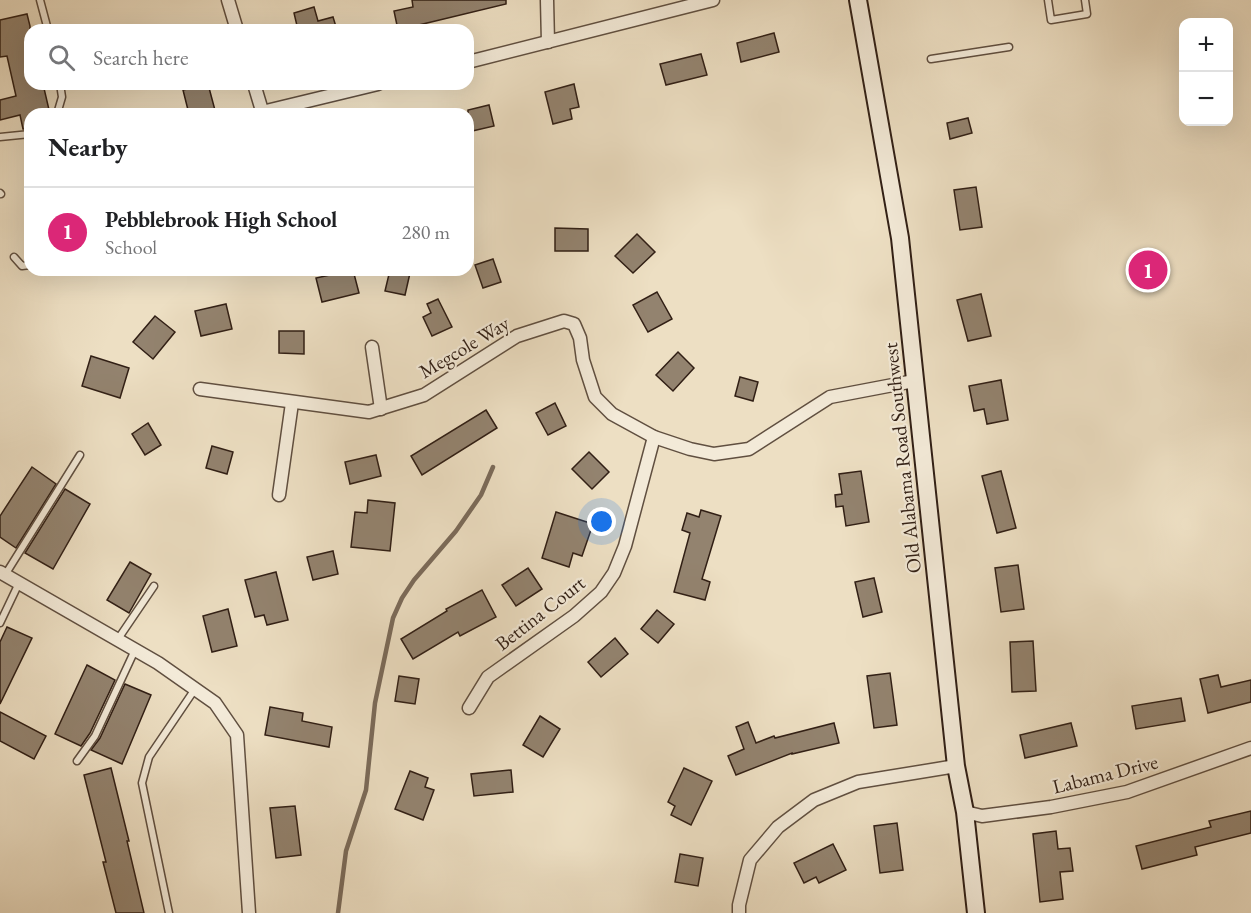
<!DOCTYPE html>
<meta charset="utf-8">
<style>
:root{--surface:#fff;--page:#f6f6f6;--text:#202124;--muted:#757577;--line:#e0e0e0;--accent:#db2777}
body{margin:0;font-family:"EB Garamond",serif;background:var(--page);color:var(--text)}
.controls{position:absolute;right:18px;top:18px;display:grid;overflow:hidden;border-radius:12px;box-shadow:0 6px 24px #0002}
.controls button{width:54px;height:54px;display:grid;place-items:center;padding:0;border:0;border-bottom:2px solid var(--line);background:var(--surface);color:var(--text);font:30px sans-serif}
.you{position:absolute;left:602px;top:522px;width:21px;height:21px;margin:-15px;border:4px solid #fff;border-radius:50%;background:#1a73e8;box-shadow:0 0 0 9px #1a73e833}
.badge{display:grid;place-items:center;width:39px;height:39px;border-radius:50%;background:var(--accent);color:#fff;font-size:20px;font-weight:700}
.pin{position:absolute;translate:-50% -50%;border:3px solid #fff;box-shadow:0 2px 6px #0006}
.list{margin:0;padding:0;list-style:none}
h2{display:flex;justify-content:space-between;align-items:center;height:78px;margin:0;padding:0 24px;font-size:26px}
h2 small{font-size:20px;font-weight:400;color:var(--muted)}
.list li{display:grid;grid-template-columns:39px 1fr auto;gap:18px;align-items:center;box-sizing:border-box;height:90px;padding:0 24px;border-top:2px solid var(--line)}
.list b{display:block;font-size:22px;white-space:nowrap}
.list p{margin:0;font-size:20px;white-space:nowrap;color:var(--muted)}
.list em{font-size:20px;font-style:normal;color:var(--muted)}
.icon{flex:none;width:33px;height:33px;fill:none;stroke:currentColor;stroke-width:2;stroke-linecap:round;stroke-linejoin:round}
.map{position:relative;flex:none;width:1251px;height:913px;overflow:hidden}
.search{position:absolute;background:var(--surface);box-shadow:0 6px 24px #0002;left:24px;top:24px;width:450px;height:66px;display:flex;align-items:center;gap:15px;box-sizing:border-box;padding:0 21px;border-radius:18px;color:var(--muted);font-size:22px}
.panel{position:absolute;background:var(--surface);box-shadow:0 6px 24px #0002;left:24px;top:108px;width:450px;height:168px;border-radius:18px}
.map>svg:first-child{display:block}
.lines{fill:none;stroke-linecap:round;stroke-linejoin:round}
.stream{stroke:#7b6b5a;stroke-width:4.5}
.building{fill:#93836f;stroke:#311f15;stroke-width:1.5}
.lane-casing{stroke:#604f40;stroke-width:9}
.street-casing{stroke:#604f40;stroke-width:15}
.secondary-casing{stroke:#311f15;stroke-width:20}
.lane{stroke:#f3ead8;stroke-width:6}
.street{stroke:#f3ead8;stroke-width:12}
.secondary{stroke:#f3ead8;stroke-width:16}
.labels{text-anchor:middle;stroke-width:4.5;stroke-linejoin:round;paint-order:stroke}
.street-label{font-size:20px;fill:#311f15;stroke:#f3ead8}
</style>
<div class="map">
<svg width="1251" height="913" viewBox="0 0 1251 913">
<rect width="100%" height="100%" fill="#eddfc3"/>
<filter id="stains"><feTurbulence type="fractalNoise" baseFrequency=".00333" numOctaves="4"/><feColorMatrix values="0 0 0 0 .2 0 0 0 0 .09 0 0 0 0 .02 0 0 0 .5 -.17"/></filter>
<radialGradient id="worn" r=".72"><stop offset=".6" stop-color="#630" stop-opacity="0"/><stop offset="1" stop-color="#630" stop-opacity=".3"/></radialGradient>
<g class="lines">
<path class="stream" d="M 338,913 L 346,851 L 366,790 L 375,703 L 393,618 L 402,598 L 414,580 L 456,531 L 481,495 L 493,467"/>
</g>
<g class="building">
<path d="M 412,0 L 506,0 L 506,4 L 398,30 L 394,11 L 413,7 Z"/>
<path d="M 314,7 L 318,21 L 333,17 L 337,30 L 298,30 L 294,13 Z"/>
<path d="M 27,14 L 30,26 L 30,84 L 43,84 L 50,114 L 30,114 L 30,129 L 23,129 L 20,115 L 0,120 L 0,100 L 16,96 L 7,56 L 0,57 L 0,20 Z"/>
<path d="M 774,33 L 779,52 L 741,62 L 737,43 Z"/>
<path d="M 701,54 L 707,75 L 666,85 L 660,64 Z"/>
<path d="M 208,84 L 216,114 L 189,114 L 183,90 Z"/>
<path d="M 574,84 L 579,107 L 570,109 L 572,119 L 553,124 L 545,92 Z"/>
<path d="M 489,105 L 494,126 L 468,132 L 468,110 Z"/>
<path d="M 968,118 L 972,133 L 950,139 L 947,123 Z"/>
<path d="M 976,187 L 982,227 L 960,230 L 954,190 Z"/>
<path d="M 555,228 L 588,229 L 588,251 L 555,251 Z"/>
<path d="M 637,234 L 655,252 L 633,273 L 615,256 Z"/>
<path d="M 493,259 L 501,282 L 483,288 L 475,265 Z"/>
<path d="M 353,270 L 359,293 L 322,302 L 316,278 Z"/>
<path d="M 390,270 L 410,273 L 405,295 L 385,291 Z"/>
<path d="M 657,292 L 672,319 L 648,332 L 633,305 Z"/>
<path d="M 981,294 L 991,336 L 968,341 L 957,300 Z"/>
<path d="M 438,299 L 452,327 L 432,336 L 423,317 L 431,313 L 427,304 Z"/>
<path d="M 226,304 L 232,329 L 201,336 L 195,311 Z"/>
<path d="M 155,316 L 175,332 L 153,359 L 133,342 Z"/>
<path d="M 279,331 L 304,331 L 304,354 L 279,353 Z"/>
<path d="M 678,352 L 694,368 L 673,391 L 656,375 Z"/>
<path d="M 91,356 L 129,368 L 120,398 L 82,386 Z"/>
<path d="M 740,377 L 758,382 L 753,401 L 735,396 Z"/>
<path d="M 1001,380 L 1008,420 L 987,424 L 984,409 L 974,411 L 969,386 Z"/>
<path d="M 555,403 L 566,426 L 548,435 L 536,413 Z"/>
<path d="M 486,410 L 497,428 L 422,475 L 411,456 Z"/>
<path d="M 148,423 L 161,445 L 145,455 L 132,434 Z"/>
<path d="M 212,446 L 233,452 L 227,474 L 206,468 Z"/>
<path d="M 589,452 L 609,472 L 592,489 L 572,469 Z"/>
<path d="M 376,455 L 381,476 L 350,484 L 345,462 Z"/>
<path d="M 32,467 L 56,484 L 16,548 L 0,537 L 0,516 Z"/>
<path d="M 861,471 L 869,522 L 846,526 L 843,506 L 836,507 L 835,495 L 842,494 L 839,474 Z"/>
<path d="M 1001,471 L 1016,528 L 997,533 L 982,476 Z"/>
<path d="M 65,489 L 90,504 L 53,569 L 25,553 Z"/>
<path d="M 368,500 L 395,503 L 390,551 L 351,547 L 355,512 L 367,513 Z"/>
<path d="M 701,510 L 721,516 L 702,579 L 710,582 L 705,600 L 674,592 L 690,533 L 682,530 L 687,513 L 699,517 Z"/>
<path d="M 556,512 L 593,524 L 582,556 L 573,553 L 569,567 L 542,558 Z"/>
<path d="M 333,551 L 338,574 L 313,580 L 307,557 Z"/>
<path d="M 130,562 L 151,574 L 129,613 L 107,600 Z"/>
<path d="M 1018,565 L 1024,609 L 1001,612 L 995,568 Z"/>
<path d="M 528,568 L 542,589 L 516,606 L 502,585 Z"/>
<path d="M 276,572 L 288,620 L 267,625 L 264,615 L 255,617 L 245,580 Z"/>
<path d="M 874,578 L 882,612 L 863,617 L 855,582 Z"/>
<path d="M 482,590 L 496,617 L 460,636 L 458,632 L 413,659 L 401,639 L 447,611 L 446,609 Z"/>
<path d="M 228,609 L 237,646 L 212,652 L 203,616 Z"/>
<path d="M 657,610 L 674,624 L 658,643 L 641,629 Z"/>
<path d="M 7,627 L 32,638 L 0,704 L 0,642 Z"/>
<path d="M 615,638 L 628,654 L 601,677 L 588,662 Z"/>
<path d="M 1033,641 L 1036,691 L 1012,692 L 1010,642 Z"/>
<path d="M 87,665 L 115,680 L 90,733 L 81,746 L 55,734 Z"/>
<path d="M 890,673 L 897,725 L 874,728 L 867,676 Z"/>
<path d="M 1218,675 L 1221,687 L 1251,680 L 1251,702 L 1208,713 L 1200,679 Z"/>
<path d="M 399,676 L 419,679 L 415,704 L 395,701 Z"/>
<path d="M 125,684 L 151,695 L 122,764 L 91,750 L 100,738 Z"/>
<path d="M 1181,698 L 1185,721 L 1136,729 L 1132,706 Z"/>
<path d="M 270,707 L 303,713 L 302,721 L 332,727 L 329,747 L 265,735 Z"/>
<path d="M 0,712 L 46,736 L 34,759 L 0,741 Z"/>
<path d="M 540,716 L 560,729 L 543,757 L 523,745 Z"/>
<path d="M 748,722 L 756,743 L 774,736 L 775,738 L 834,723 L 839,743 L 792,754 L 792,753 L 736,775 L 728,756 L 744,749 L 736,727 Z"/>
<path d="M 1071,723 L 1077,746 L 1025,758 L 1020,735 Z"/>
<path d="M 111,768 L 129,841 L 127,841 L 144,913 L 116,913 L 103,862 L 106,862 L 84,775 Z"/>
<path d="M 684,768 L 712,781 L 691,825 L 671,815 L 675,806 L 668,802 Z"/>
<path d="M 511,770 L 513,792 L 474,796 L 471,774 Z"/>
<path d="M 410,771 L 428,778 L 425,787 L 434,790 L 423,820 L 395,809 Z"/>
<path d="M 295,806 L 301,855 L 276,858 L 270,808 Z"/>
<path d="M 1251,811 L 1251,833 L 1195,847 L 1197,855 L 1142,869 L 1136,846 L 1211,827 L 1209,821 Z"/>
<path d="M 897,823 L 903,870 L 880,873 L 874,826 Z"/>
<path d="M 1056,831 L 1058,849 L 1070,848 L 1073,871 L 1060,872 L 1063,899 L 1040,902 L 1033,834 Z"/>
<path d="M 833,844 L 846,870 L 819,883 L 816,877 L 804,883 L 794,863 Z"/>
<path d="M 680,854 L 703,858 L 698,886 L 675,882 Z"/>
</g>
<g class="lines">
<g class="lane-casing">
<g id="lane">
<path d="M 40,0 L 48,30"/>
<path d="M 1048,0 L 1051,20 L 1087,14 L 1085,0"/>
<path d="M 931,59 L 1009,47"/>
<path d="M 57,114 L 62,97 L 60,84"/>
<path d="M 0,137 L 30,134"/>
<path d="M 0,193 L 1,194"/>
<path d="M 14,257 L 22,266 L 30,265"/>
<path d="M 5,575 L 80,455"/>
<path d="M 0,623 L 19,583"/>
<path d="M 118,639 L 154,586"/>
<path d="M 77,761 L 95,736 L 135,650"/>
<path d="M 169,913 L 142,783 L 149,757 L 195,689"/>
</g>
</g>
<g class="street-casing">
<g id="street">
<path d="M 228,0 L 237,30"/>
<path d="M 547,0 L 548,42"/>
<path d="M 468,62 L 713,0"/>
<path d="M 254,84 L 263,114"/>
<path d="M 262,112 L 378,84"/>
<path d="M 372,347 L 381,409"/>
<path d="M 200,389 L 369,412 L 424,395 L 517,336 L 564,321 L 574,324 L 580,338 L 583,360 L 595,397 L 612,414 L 654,437 L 690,449 L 714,454 L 749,449 L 830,397 L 914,381"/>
<path d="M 279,495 L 292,403"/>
<path d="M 0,572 L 158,663 L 215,703 L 237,735 L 249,913"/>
<path d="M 469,708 L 488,677 L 574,616 L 601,592 L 614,573 L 625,546 L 654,437"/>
<path d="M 965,812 L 982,816 L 1051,807 L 1127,792 L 1251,748"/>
<path d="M 739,913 L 739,905 L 750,860 L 778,827 L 814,800 L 858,782 L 956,766"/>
</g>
</g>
<g class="secondary-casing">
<path id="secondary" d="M 858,0 L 900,238 L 956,766 L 965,812 L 976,913"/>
</g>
<use href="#lane" class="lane"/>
<use href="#street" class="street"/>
<use href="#secondary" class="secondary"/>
</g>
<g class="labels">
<g class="street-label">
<text transform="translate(464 347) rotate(-31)" y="7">Megcole Way</text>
<text transform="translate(902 458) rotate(-96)" y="7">Old Alabama Road Southwest</text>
<text transform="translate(540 613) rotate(-38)" y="7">Bettina Court</text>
<text transform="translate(1105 774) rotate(-14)" y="7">Labama Drive</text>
</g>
</g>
<rect width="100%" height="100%" filter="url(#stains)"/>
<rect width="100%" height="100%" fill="url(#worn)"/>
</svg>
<div class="controls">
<button>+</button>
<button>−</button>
</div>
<div class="you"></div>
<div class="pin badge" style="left:1148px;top:270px">1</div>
<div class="search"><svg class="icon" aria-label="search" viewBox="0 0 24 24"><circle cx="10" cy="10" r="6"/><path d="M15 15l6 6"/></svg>Search here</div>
<section class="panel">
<h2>Nearby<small></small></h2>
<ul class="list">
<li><span class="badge">1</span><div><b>Pebblebrook High School</b><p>School</p></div><em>280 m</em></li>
</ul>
</section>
</div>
